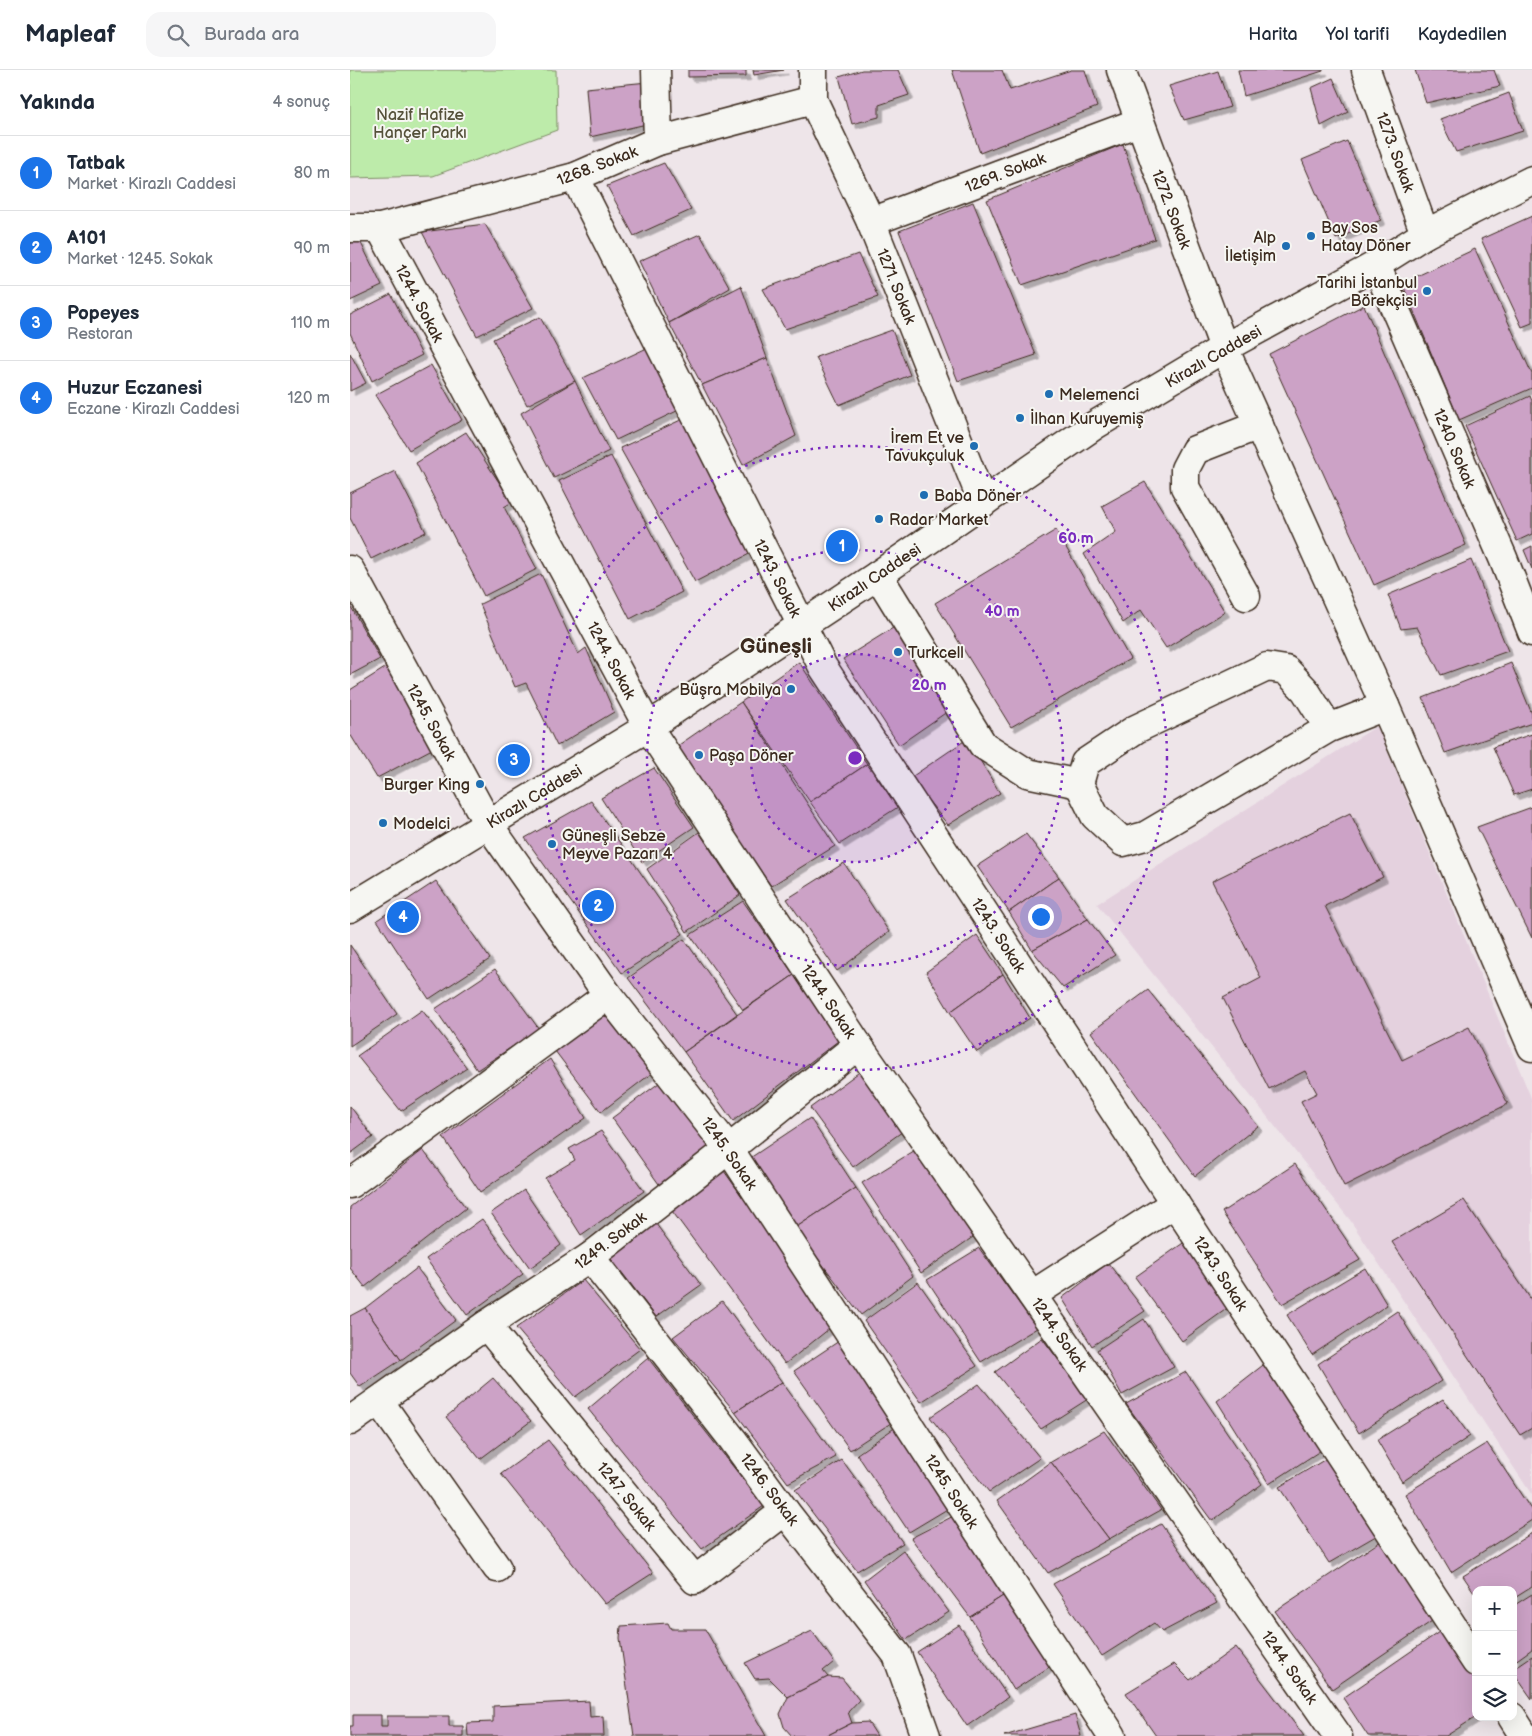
<!DOCTYPE html>
<html lang="tr">
<meta charset="utf-8">
<style>
:root{--surface:#fff;--page:#f6f6f7;--text:#1f2937;--muted:#747a83;--line:#e0e1e3;--accent:#1a73e8}
body{margin:0;font-family:"Balsamiq Sans",sans-serif;background:var(--page);color:var(--text)}
.controls{position:absolute;right:15px;bottom:15px;display:grid;overflow:hidden;border-radius:10px;box-shadow:0 5px 20px #0002}
.controls button{width:45px;height:45px;display:grid;place-items:center;padding:0;border:0;border-bottom:1px solid var(--line);background:var(--surface);color:var(--text);font:25px sans-serif}
.you{position:absolute;left:690px;top:846px;width:18px;height:18px;margin:-12px;border:4px solid #fff;border-radius:50%;background:#1a73e8;box-shadow:0 0 0 8px #1a73e833}
.badge{display:grid;place-items:center;width:32px;height:32px;border-radius:50%;background:var(--accent);color:#fff;font-size:16px;font-weight:700}
.pin{position:absolute;translate:-50% -50%;border:2px solid #fff;box-shadow:0 1px 5px #0006}
.list{margin:0;padding:0;list-style:none}
h2{display:flex;justify-content:space-between;align-items:center;height:65px;margin:0;padding:0 20px;font-size:21px}
h2 small{font-size:16px;font-weight:400;color:var(--muted)}
.list li{display:grid;grid-template-columns:32px 1fr auto;gap:15px;align-items:center;box-sizing:border-box;height:75px;padding:0 20px;border-top:1px solid var(--line)}
.list b{display:block;font-size:19px;white-space:nowrap}
.list p{margin:0;font-size:16px;white-space:nowrap;color:var(--muted)}
.list em{font-size:16px;font-style:normal;color:var(--muted)}
.icon{flex:none;width:28px;height:28px;fill:none;stroke:currentColor;stroke-width:2;stroke-linecap:round;stroke-linejoin:round}
.map{position:relative;flex:none;width:1182px;height:1666px;overflow:hidden}
header{display:flex;align-items:center;gap:30px;box-sizing:border-box;height:70px;padding:0 25px;background:var(--surface);border-bottom:1px solid var(--line)}
header strong{font-size:24px}
nav{display:flex;gap:28px;margin-inline-start:auto;font-size:18px}
.search{width:350px;height:45px;background:var(--page);display:flex;align-items:center;gap:12px;box-sizing:border-box;padding:0 18px;border-radius:15px;color:var(--muted);font-size:19px}
main{display:flex}
aside{flex:1;background:var(--surface)}
.map>svg:first-child{display:block}
.built{fill:#e4d1de}
.green{fill:#bdebaa;stroke:#7c8a64}
.building{fill:#cca2c6;stroke:#3b2a1e;filter:url(#shadow)}
.lines{fill:none;stroke-linecap:round;stroke-linejoin:round}
.minor-casing{stroke:#3b2a1e;stroke-width:31}
.minor{stroke:#f6f6f2;stroke-width:28}
.ring{fill:none;stroke:#7b2cbf;stroke-width:2.5;stroke-dasharray:2.5 5}
.poi-dot{fill:#1f6fb2;stroke:#f6f6f2;stroke-width:2}
.labels{text-anchor:middle;stroke-width:4;stroke-linejoin:round;paint-order:stroke}
.park-label{font-size:16px;fill:#55513a;stroke:#f6f6f2}
.street-label{font-size:16px;fill:#3b2a1e;stroke:#f6f6f2}
.poi-label{font-size:16px;fill:#3b2a1e;stroke:#f6f6f2;text-anchor:start}
.district-label{font-size:21px;font-weight:bold;fill:#3b2a1e;stroke:#f6f6f2}
.centre{fill:#7b2cbf;stroke:#f6f6f2;stroke-width:2.5}
.ring-label{font-size:15px;text-anchor:middle;font-weight:bold;fill:#7b2cbf;stroke:#f6f6f2;stroke-width:4;stroke-linejoin:round;paint-order:stroke}
</style>
<header>
<strong>Mapleaf</strong>
<div class="search"><svg class="icon" aria-label="search" viewBox="0 0 24 24"><circle cx="10" cy="10" r="6"/><path d="M15 15l6 6"/></svg>Burada ara</div>
<nav><a>Harita</a><a>Yol tarifi</a><a>Kaydedilen</a></nav>
</header>
<main>
<aside>
<h2>Yakında<small>4 sonuç</small></h2>
<ul class="list">
<li><span class="badge">1</span><div><b>Tatbak</b><p>Market · Kirazlı Caddesi</p></div><em>80 m</em></li>
<li><span class="badge">2</span><div><b>A101</b><p>Market · 1245. Sokak</p></div><em>90 m</em></li>
<li><span class="badge">3</span><div><b>Popeyes</b><p>Restoran</p></div><em>110 m</em></li>
<li><span class="badge">4</span><div><b>Huzur Eczanesi</b><p>Eczane · Kirazlı Caddesi</p></div><em>120 m</em></li>
</ul>
</aside>
<div class="map">
<svg width="1182" height="1666" viewBox="0 0 1182 1666">
<defs>
<filter id="shadow"><feDropShadow dx="4.5" dy="4.5" stdDeviation="0" flood-color="#0004"/></filter>
</defs>
<rect width="100%" height="100%" fill="#eee5e9"/>
<filter id="ink" filterUnits="userSpaceOnUse"><feTurbulence type="fractalNoise" baseFrequency=".02" numOctaves="2"/><feDisplacementMap in="SourceGraphic" scale="10" xChannelSelector="R" yChannelSelector="G"/><feConvolveMatrix kernelMatrix="1 2 1 2 8 2 1 2 1" color-interpolation-filters="sRGB"/></filter>
<g filter="url(#ink)">
<path class="built" d="M 1027,656 L 1182,1030 L 1182,1425 L 1000,1150 L 747,834 Z"/>
<path class="green" d="M 0,0 L 206,0 L 207,60 L 83,106 L 0,108 Z"/>
<g class="building">
<path d="M 338,0 L 396,0 L 396,6 L 338,7 Z"/>
<path d="M 403,0 L 434,0 L 404,5 Z"/>
<path d="M 512,0 L 548,0 L 559,25 L 529,35 L 529,47 L 502,54 L 489,7 Z"/>
<path d="M 602,0 L 652,0 L 660,20 L 721,0 L 735,0 L 747,37 L 630,83 Z"/>
<path d="M 888,0 L 973,0 L 973,1 L 894,26 Z"/>
<path d="M 1065,0 L 1144,0 L 1150,16 L 1076,33 Z"/>
<path d="M 868,1 L 880,37 L 834,50 L 819,16 Z"/>
<path d="M 983,8 L 998,42 L 971,56 L 961,18 Z"/>
<path d="M 298,12 L 301,53 L 240,67 L 236,18 Z"/>
<path d="M 1159,23 L 1173,61 L 1106,82 L 1090,49 Z"/>
<path d="M 997,71 L 1031,150 L 986,169 L 952,90 Z"/>
<path d="M 773,74 L 805,169 L 672,215 L 637,130 Z"/>
<path d="M 314,93 L 341,140 L 284,166 L 257,116 Z"/>
<path d="M 623,132 L 686,285 L 608,311 L 549,161 Z"/>
<path d="M 1182,146 L 1182,253 L 1172,257 L 1131,169 Z"/>
<path d="M 135,154 L 183,238 L 127,266 L 72,162 Z"/>
<path d="M 350,164 L 380,218 L 319,253 L 289,191 Z"/>
<path d="M 10,171 L 32,216 L 0,231 L 0,173 Z"/>
<path d="M 1125,179 L 1182,304 L 1182,318 L 1109,350 L 1052,213 Z"/>
<path d="M 508,184 L 528,227 L 435,259 L 413,219 Z"/>
<path d="M 391,216 L 417,288 L 352,315 L 319,253 Z"/>
<path d="M 41,224 L 72,285 L 22,311 L 0,263 L 0,245 Z"/>
<path d="M 1014,235 L 1116,475 L 1024,515 L 919,284 Z"/>
<path d="M 190,247 L 225,311 L 177,335 L 143,269 Z"/>
<path d="M 542,260 L 560,305 L 489,335 L 466,287 Z"/>
<path d="M 297,278 L 329,340 L 266,370 L 233,308 Z"/>
<path d="M 0,283 L 16,313 L 0,321 Z"/>
<path d="M 417,288 L 446,366 L 393,395 L 352,315 Z"/>
<path d="M 81,295 L 112,350 L 59,380 L 25,325 Z"/>
<path d="M 225,311 L 259,381 L 204,408 L 171,343 Z"/>
<path d="M 1180,326 L 1182,331 L 1182,464 L 1167,471 L 1115,356 Z"/>
<path d="M 335,348 L 409,479 L 345,512 L 270,378 Z"/>
<path d="M 116,362 L 162,432 L 154,437 L 187,499 L 134,526 L 66,393 Z"/>
<path d="M 261,386 L 332,522 L 280,549 L 209,411 Z"/>
<path d="M 45,401 L 76,462 L 21,489 L 0,448 L 0,423 Z"/>
<path d="M 795,412 L 875,542 L 816,578 L 791,540 L 773,553 L 734,484 L 766,462 L 752,436 Z"/>
<path d="M 706,460 L 780,589 L 661,657 L 585,533 Z"/>
<path d="M 1182,476 L 1182,499 L 1174,480 Z"/>
<path d="M 1121,490 L 1158,581 L 1091,605 L 1067,557 L 1051,559 L 1038,525 Z"/>
<path d="M 191,504 L 228,584 L 236,578 L 264,642 L 207,676 L 176,613 L 165,617 L 130,534 Z"/>
<path d="M 0,535 L 30,589 L 0,605 Z"/>
<path d="M 551,553 L 604,637 L 549,675 L 493,589 Z"/>
<path d="M 449,592 L 517,694 L 460,732 L 391,632 Z"/>
<path d="M 1161,593 L 1182,644 L 1182,653 L 1095,683 L 1073,628 Z"/>
<path d="M 38,596 L 82,679 L 27,708 L 0,664 L 0,620 Z"/>
<path d="M 391,632 L 485,776 L 421,816 L 326,677 Z"/>
<path d="M 1182,664 L 1182,719 L 1164,725 L 1143,677 Z"/>
<path d="M 617,669 L 650,723 L 598,755 L 560,708 Z"/>
<path d="M 517,694 L 548,737 L 490,774 L 460,732 Z"/>
<path d="M 304,698 L 344,757 L 292,792 L 251,728 Z"/>
<path d="M 241,731 L 333,864 L 272,903 L 175,768 Z"/>
<path d="M 1182,737 L 1182,868 L 1127,757 Z"/>
<path d="M 1000,743 L 1033,807 L 975,836 L 1052,990 L 1119,957 L 1158,1034 L 994,1116 L 951,1031 L 967,1023 L 955,1001 L 919,1019 L 873,928 L 911,908 L 862,811 Z"/>
<path d="M 349,762 L 390,825 L 337,862 L 297,799 Z"/>
<path d="M 676,764 L 709,807 L 659,842 L 627,796 Z"/>
<path d="M 494,793 L 539,862 L 487,901 L 437,829 Z"/>
<path d="M 709,807 L 738,849 L 682,880 L 659,842 Z"/>
<path d="M 86,811 L 140,889 L 79,929 L 27,850 Z"/>
<path d="M 393,831 L 444,905 L 393,940 L 340,865 Z"/>
<path d="M 738,849 L 765,885 L 713,918 L 682,880 Z"/>
<path d="M 627,865 L 653,904 L 600,942 L 576,902 Z"/>
<path d="M 334,869 L 387,944 L 334,982 L 278,908 Z"/>
<path d="M 0,875 L 47,944 L 0,976 Z"/>
<path d="M 145,899 L 189,959 L 127,1000 L 85,939 Z"/>
<path d="M 653,904 L 680,948 L 627,982 L 600,942 Z"/>
<path d="M 444,905 L 488,971 L 383,1051 L 334,982 Z"/>
<path d="M 798,920 L 908,1056 L 845,1106 L 741,962 Z"/>
<path d="M 72,940 L 117,998 L 51,1041 L 7,986 Z"/>
<path d="M 251,940 L 302,1003 L 251,1042 L 202,977 Z"/>
<path d="M 200,989 L 236,1048 L 130,1122 L 93,1067 Z"/>
<path d="M 512,1000 L 556,1059 L 503,1097 L 460,1038 Z"/>
<path d="M 317,1007 L 366,1075 L 311,1117 L 262,1048 Z"/>
<path d="M 0,1036 L 23,1067 L 0,1084 Z"/>
<path d="M 460,1048 L 506,1118 L 445,1158 L 397,1090 Z"/>
<path d="M 251,1061 L 294,1121 L 231,1165 L 195,1108 L 225,1090 L 219,1079 Z"/>
<path d="M 567,1079 L 623,1167 L 571,1203 L 512,1113 Z"/>
<path d="M 73,1080 L 116,1138 L 15,1217 L 0,1198 L 0,1137 Z"/>
<path d="M 945,1094 L 1010,1190 L 932,1234 L 872,1142 Z"/>
<path d="M 374,1101 L 484,1255 L 435,1294 L 322,1141 Z"/>
<path d="M 506,1118 L 563,1206 L 511,1245 L 445,1158 Z"/>
<path d="M 174,1120 L 211,1175 L 180,1198 L 141,1143 Z"/>
<path d="M 1114,1130 L 1182,1231 L 1182,1358 L 1170,1365 L 1042,1172 Z"/>
<path d="M 132,1149 L 173,1204 L 117,1245 L 76,1189 Z"/>
<path d="M 303,1150 L 351,1215 L 306,1247 L 260,1187 Z"/>
<path d="M 836,1171 L 882,1235 L 832,1271 L 785,1207 Z"/>
<path d="M 629,1178 L 687,1258 L 631,1292 L 577,1210 Z"/>
<path d="M 758,1193 L 795,1241 L 742,1276 L 712,1228 Z"/>
<path d="M 67,1198 L 106,1250 L 51,1290 L 15,1238 Z"/>
<path d="M 1015,1198 L 1037,1235 L 962,1285 L 937,1245 Z"/>
<path d="M 233,1210 L 290,1279 L 225,1327 L 166,1258 Z"/>
<path d="M 568,1212 L 627,1296 L 571,1332 L 514,1251 Z"/>
<path d="M 372,1231 L 432,1312 L 385,1342 L 323,1267 Z"/>
<path d="M 15,1238 L 51,1290 L 10,1317 L 0,1303 L 0,1246 Z"/>
<path d="M 1047,1241 L 1091,1311 L 1009,1363 L 968,1294 Z"/>
<path d="M 794,1249 L 824,1297 L 772,1325 L 747,1280 Z"/>
<path d="M 692,1268 L 738,1329 L 691,1359 L 645,1302 Z"/>
<path d="M 492,1269 L 550,1347 L 500,1380 L 444,1301 Z"/>
<path d="M 298,1288 L 414,1436 L 352,1479 L 238,1339 Z"/>
<path d="M 917,1292 L 973,1379 L 919,1414 L 867,1331 Z"/>
<path d="M 836,1302 L 912,1414 L 862,1451 L 776,1334 Z"/>
<path d="M 143,1308 L 181,1351 L 130,1389 L 96,1347 Z"/>
<path d="M 432,1312 L 486,1387 L 438,1413 L 385,1342 Z"/>
<path d="M 629,1314 L 690,1388 L 639,1422 L 580,1347 Z"/>
<path d="M 1093,1329 L 1120,1366 L 1052,1412 L 1027,1370 Z"/>
<path d="M 553,1352 L 609,1432 L 559,1462 L 507,1384 Z"/>
<path d="M 754,1361 L 811,1440 L 759,1469 L 701,1392 Z"/>
<path d="M 198,1370 L 303,1503 L 255,1534 L 151,1404 Z"/>
<path d="M 1137,1373 L 1182,1441 L 1182,1450 L 1101,1502 L 1055,1424 Z"/>
<path d="M 979,1387 L 1031,1463 L 979,1493 L 929,1417 Z"/>
<path d="M 492,1390 L 553,1473 L 507,1501 L 445,1420 Z"/>
<path d="M 701,1392 L 759,1469 L 698,1503 L 647,1431 Z"/>
<path d="M 613,1441 L 664,1519 L 620,1547 L 561,1468 Z"/>
<path d="M 811,1454 L 867,1533 L 812,1562 L 804,1553 L 752,1586 L 703,1514 Z"/>
<path d="M 1182,1463 L 1182,1517 L 1163,1529 L 1163,1520 L 1126,1520 L 1126,1525 L 1113,1506 Z"/>
<path d="M 1034,1469 L 1085,1549 L 982,1619 L 925,1541 Z"/>
<path d="M 553,1480 L 599,1542 L 556,1570 L 514,1510 Z"/>
<path d="M 664,1519 L 710,1590 L 664,1620 L 620,1547 Z"/>
<path d="M 1182,1524 L 1182,1579 L 1164,1592 L 1163,1536 Z"/>
<path d="M 318,1553 L 321,1559 L 355,1559 L 416,1666 L 284,1666 L 270,1568 L 271,1556 Z"/>
<path d="M 609,1555 L 658,1627 L 617,1656 L 567,1582 Z"/>
<path d="M 462,1561 L 484,1592 L 473,1601 L 478,1607 L 438,1627 L 419,1608 L 405,1609 L 395,1593 Z"/>
<path d="M 1089,1562 L 1126,1612 L 1126,1647 L 1096,1666 L 1018,1666 L 993,1628 Z"/>
<path d="M 886,1577 L 954,1666 L 806,1666 L 776,1623 L 824,1594 L 840,1610 Z"/>
<path d="M 1182,1586 L 1182,1629 L 1163,1602 L 1163,1599 Z"/>
<path d="M 478,1607 L 492,1608 L 509,1630 L 498,1642 L 502,1653 L 476,1666 L 442,1666 L 434,1657 L 430,1644 L 438,1627 Z"/>
<path d="M 239,1631 L 240,1647 L 253,1646 L 254,1666 L 118,1666 L 117,1653 L 143,1652 L 143,1636 Z"/>
<path d="M 3,1645 L 31,1645 L 31,1656 L 37,1656 L 37,1646 L 99,1646 L 99,1656 L 113,1656 L 113,1666 L 0,1666 L 0,1656 L 3,1656 Z"/>
<path d="M 725,1645 L 731,1666 L 654,1666 Z"/>
<path d="M 518,1652 L 527,1666 L 476,1666 L 502,1653 Z"/>
</g>
<g class="lines">
<g class="minor-casing">
<g id="minor">
<path d="M 306,0 L 308,71"/>
<path d="M 463,0 L 463,30 L 521,152 L 633,433"/>
<path d="M 771,0 L 874,278 L 1035,636 L 1182,977"/>
<path d="M 1016,0 L 1075,164"/>
<path d="M 225,107 L 473,597 L 1126,1592"/>
<path d="M 521,152 L 789,52"/>
<path d="M 0,158 L 30,158 L 225,107 L 308,71 L 463,30"/>
<path d="M 30,158 L 298,657 L 508,975 L 988,1666"/>
<path d="M 1026,195 L 1153,488 L 1182,562"/>
<path d="M 0,500 L 138,754 L 258,925 L 379,1079 L 762,1666"/>
<path d="M 528,505 L 633,675 L 677,703 L 729,714"/>
<path d="M 896,526 L 835,417 L 835,399 L 845,380 L 909,355"/>
<path d="M 979,658 L 955,620 L 936,600 L 917,597 L 786,659 L 735,693 L 729,714 L 745,746 L 773,772 L 795,766 L 979,658 L 1035,636"/>
<path d="M 0,838 L 298,657 L 528,505 L 745,355 L 874,278 L 1026,195 L 1075,164 L 1182,110"/>
<path d="M 0,1114 L 258,925"/>
<path d="M 240,1187 L 383,1370 L 435,1441 L 547,1585 L 576,1666"/>
<path d="M 682,1225 L 825,1133"/>
<path d="M 136,1255 L 345,1510 L 435,1441"/>
<path d="M 29,1331 L 147,1498"/>
<path d="M 0,1351 L 136,1255 L 240,1187 L 379,1079 L 508,975"/>
<path d="M 1162,1647 L 1174,1666"/>
</g>
</g>
<use href="#minor" class="minor"/>
</g>
</g>
<circle cx="505" cy="688" r="104" fill="#7b2cbf" fill-opacity=".12"/>
<g class="ring">
<circle cx="505" cy="688" r="104"/>
<circle cx="505" cy="688" r="208"/>
<circle cx="505" cy="688" r="312"/>
</g>
<g class="poi-dot">
<circle cx="961" cy="166" r="5"/>
<circle cx="936" cy="176" r="5"/>
<circle cx="1077" cy="221" r="5"/>
<circle cx="699" cy="324" r="5"/>
<circle cx="670" cy="348" r="5"/>
<circle cx="624" cy="376" r="5"/>
<circle cx="574" cy="425" r="5"/>
<circle cx="529" cy="449" r="5"/>
<circle cx="548" cy="582" r="5"/>
<circle cx="441" cy="619" r="5"/>
<circle cx="349" cy="685" r="5"/>
<circle cx="130" cy="714" r="5"/>
<circle cx="33" cy="753" r="5"/>
<circle cx="202" cy="774" r="5"/>
</g>
<g class="labels">
<g class="park-label">
<text x="70" y="50">Nazif Hafize<tspan x="70" dy="18">Hançer Parkı</tspan></text>
</g>
<g class="street-label">
<text transform="translate(1046 82) rotate(70)" y="6">1273. Sokak</text>
<text transform="translate(247 95) rotate(-21)" y="6">1268. Sokak</text>
<text transform="translate(655 102) rotate(-21)" y="6">1269. Sokak</text>
<text transform="translate(822 139) rotate(69)" y="6">1272. Sokak</text>
<text transform="translate(547 216) rotate(68)" y="6">1271. Sokak</text>
<text transform="translate(70 233) rotate(62)" y="6">1244. Sokak</text>
<text transform="translate(863 286) rotate(-30)" y="6">Kirazlı Caddesi</text>
<text transform="translate(1105 378) rotate(67)" y="6">1240. Sokak</text>
<text transform="translate(524 507) rotate(-34)" y="6">Kirazlı Caddesi</text>
<text transform="translate(428 508) rotate(63)" y="6">1243. Sokak</text>
<text transform="translate(262 590) rotate(62)" y="6">1244. Sokak</text>
<text transform="translate(82 652) rotate(61)" y="6">1245. Sokak</text>
<text transform="translate(184 726) rotate(-31)" y="6">Kirazlı Caddesi</text>
<text transform="translate(649 865) rotate(57)" y="6">1243. Sokak</text>
<text transform="translate(479 931) rotate(56)" y="6">1244. Sokak</text>
<text transform="translate(380 1083) rotate(55)" y="6">1245. Sokak</text>
<text transform="translate(260 1170) rotate(-37)" y="6">1249. Sokak</text>
<text transform="translate(871 1203) rotate(57)" y="6">1243. Sokak</text>
<text transform="translate(710 1264) rotate(55)" y="6">1244. Sokak</text>
<text transform="translate(420 1419) rotate(53)" y="6">1246. Sokak</text>
<text transform="translate(602 1421) rotate(57)" y="6">1245. Sokak</text>
<text transform="translate(277 1426) rotate(51)" y="6">1247. Sokak</text>
<text transform="translate(940 1597) rotate(55)" y="6">1244. Sokak</text>
</g>
<g class="poi-label">
<text x="971" y="163">Bay Sos<tspan x="971" dy="18">Hatay Döner</tspan></text>
<text x="926" y="173" text-anchor="end">Alp<tspan x="926" dy="18">İletişim</tspan></text>
<text x="1067" y="218" text-anchor="end">Tarihi İstanbul<tspan x="1067" dy="18">Börekçisi</tspan></text>
<text x="709" y="330">Melemenci</text>
<text x="680" y="354">İlhan Kuruyemiş</text>
<text x="614" y="373" text-anchor="end">İrem Et ve<tspan x="614" dy="18">Tavukçuluk</tspan></text>
<text x="584" y="431">Baba Döner</text>
<text x="539" y="455">Radar Market</text>
<text x="558" y="588">Turkcell</text>
<text x="431" y="625" text-anchor="end">Büşra Mobilya</text>
<text x="359" y="691">Paşa Döner</text>
<text x="120" y="720" text-anchor="end">Burger King</text>
<text x="43" y="759">Modelci</text>
<text x="212" y="771">Güneşli Sebze<tspan x="212" dy="18">Meyve Pazarı 4</tspan></text>
</g>
<g class="district-label">
<text x="426" y="583">Güneşli</text>
</g>
</g>
<circle cx="505" cy="688" r="8" class="centre"/>
<g class="ring-label">
<text x="726" y="473">60 m</text>
<text x="652" y="546">40 m</text>
<text x="579" y="620">20 m</text>
</g>
</svg>
<div class="controls">
<button>+</button>
<button>−</button>
<button><svg class="icon" aria-label="layers" viewBox="0 0 24 24"><path d="M12 4l9 5-9 5-9-5zM3 14l9 5 9-5"/></svg></button>
</div>
<div class="you"></div>
<div class="pin badge" style="left:492px;top:476px">1</div>
<div class="pin badge" style="left:248px;top:836px">2</div>
<div class="pin badge" style="left:164px;top:690px">3</div>
<div class="pin badge" style="left:53px;top:847px">4</div>
</div>
</main>
